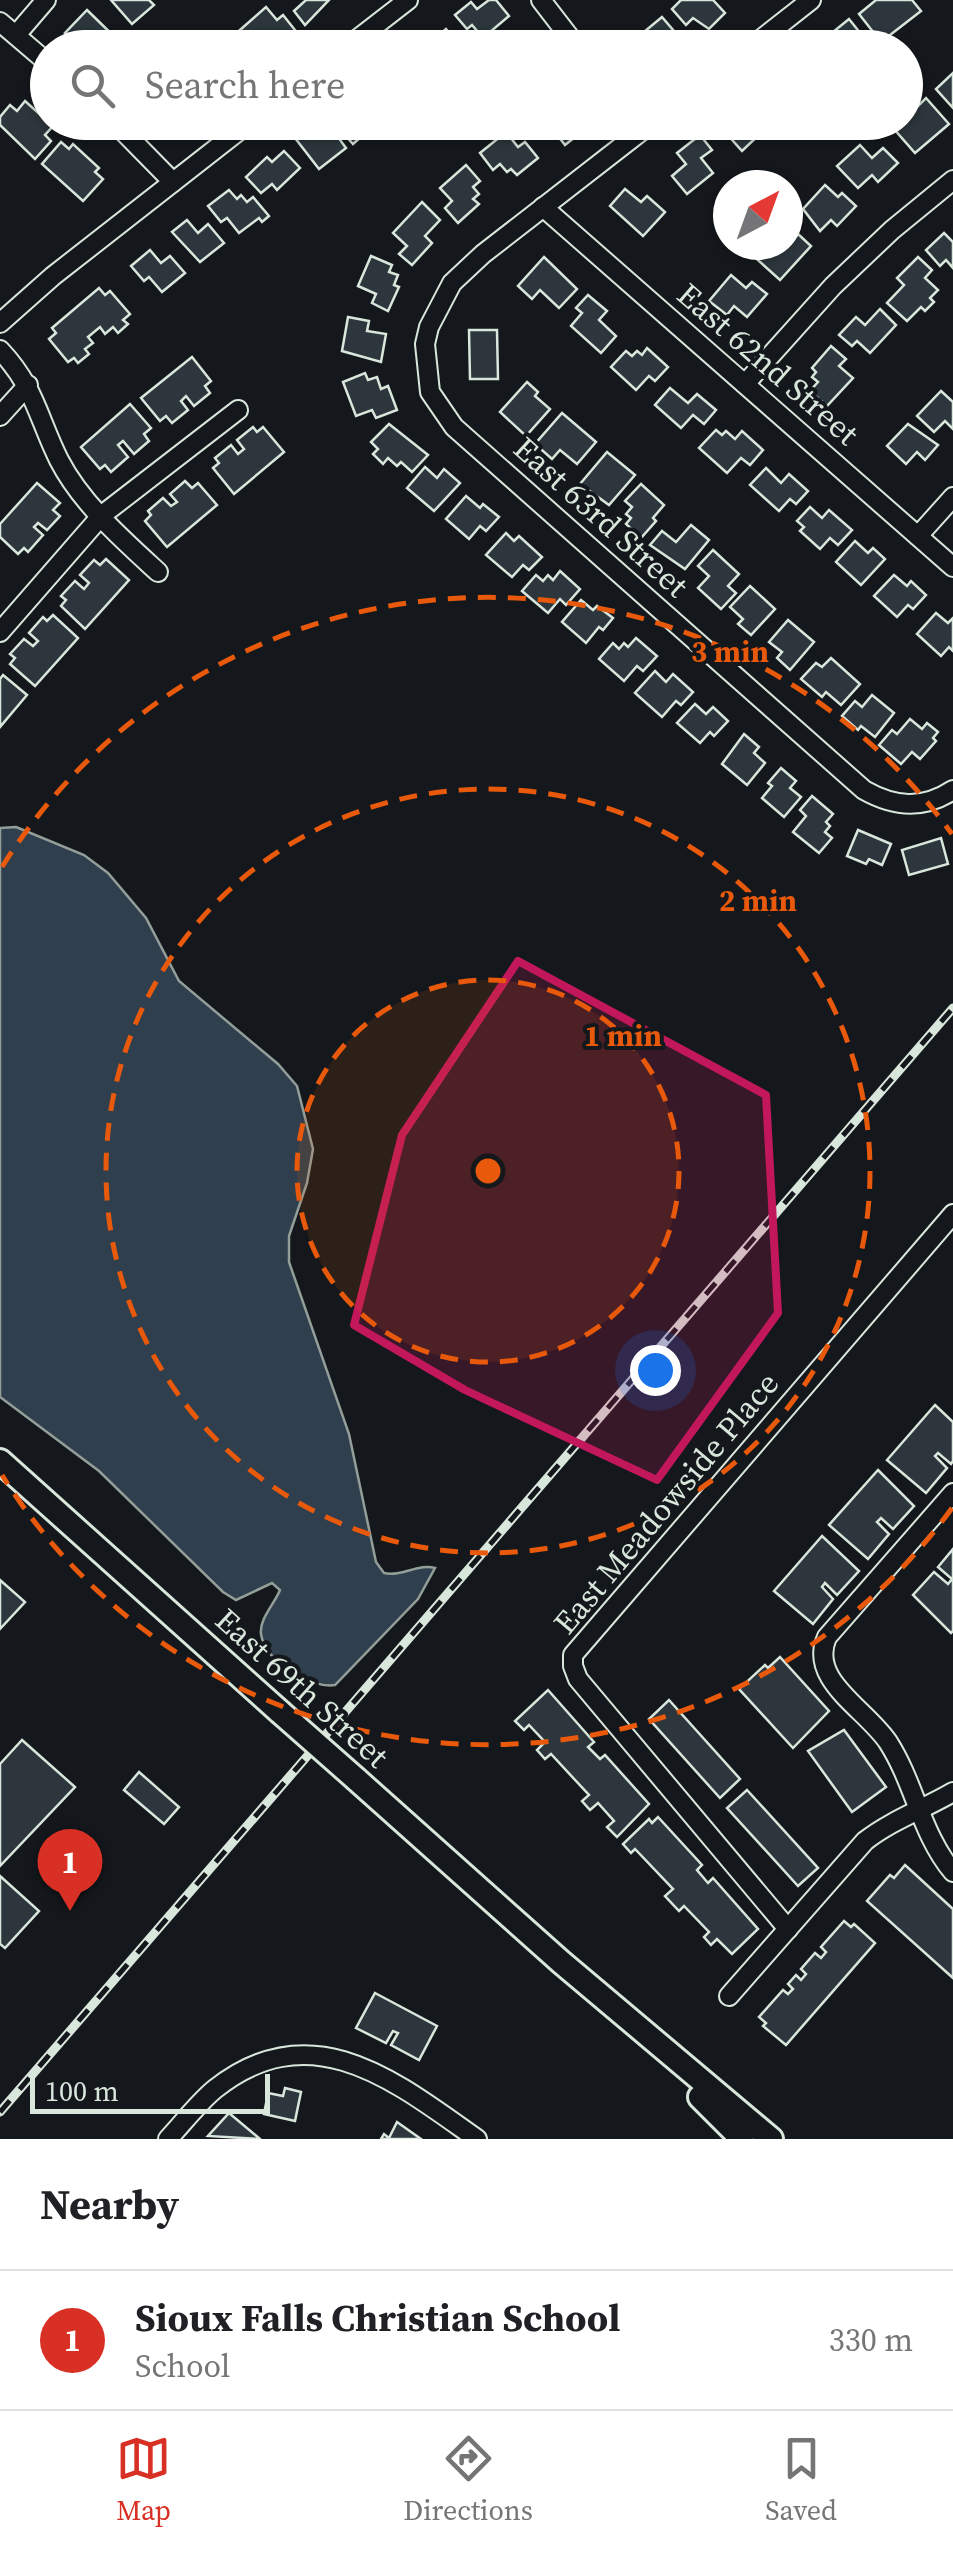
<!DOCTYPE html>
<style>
:root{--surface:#fff;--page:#f6f6f6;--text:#202124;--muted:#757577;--line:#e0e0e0;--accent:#d93025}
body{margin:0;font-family:"Source Serif 4",serif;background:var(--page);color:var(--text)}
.compass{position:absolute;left:713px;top:170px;width:90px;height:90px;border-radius:50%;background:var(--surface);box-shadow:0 2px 8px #0004;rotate:41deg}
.scale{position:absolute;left:30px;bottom:25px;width:240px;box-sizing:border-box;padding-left:10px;border:5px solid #d8e6dc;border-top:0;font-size:28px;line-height:35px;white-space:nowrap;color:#d8e6dc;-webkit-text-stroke:8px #14181c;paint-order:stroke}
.you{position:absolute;left:655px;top:1370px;width:35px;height:35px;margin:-25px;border:8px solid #fff;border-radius:50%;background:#1a73e8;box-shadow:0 0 0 15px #1a73e833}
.badge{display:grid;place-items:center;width:65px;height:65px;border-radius:50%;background:var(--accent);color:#fff;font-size:32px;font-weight:700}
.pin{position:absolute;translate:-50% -82px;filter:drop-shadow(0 2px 5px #0008)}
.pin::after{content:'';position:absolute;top:52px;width:35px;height:30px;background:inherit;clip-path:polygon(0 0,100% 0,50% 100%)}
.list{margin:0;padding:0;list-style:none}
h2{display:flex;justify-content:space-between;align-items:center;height:130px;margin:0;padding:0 40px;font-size:42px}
h2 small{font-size:32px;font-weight:400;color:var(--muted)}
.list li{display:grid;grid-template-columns:65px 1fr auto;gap:30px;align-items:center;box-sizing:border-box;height:140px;padding:0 40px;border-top:2px solid var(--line)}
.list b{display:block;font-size:38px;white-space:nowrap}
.list p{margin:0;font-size:32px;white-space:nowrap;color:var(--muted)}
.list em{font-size:32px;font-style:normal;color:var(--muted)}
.icon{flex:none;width:55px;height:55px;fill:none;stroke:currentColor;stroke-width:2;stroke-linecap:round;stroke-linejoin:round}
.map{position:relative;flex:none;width:953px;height:2139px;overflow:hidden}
.search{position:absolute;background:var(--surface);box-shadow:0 2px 8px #0004;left:30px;right:30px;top:30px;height:110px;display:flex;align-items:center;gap:25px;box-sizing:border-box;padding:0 35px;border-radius:55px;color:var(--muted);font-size:38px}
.sheet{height:270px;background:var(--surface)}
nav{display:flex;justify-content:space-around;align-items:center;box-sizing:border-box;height:140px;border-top:2px solid var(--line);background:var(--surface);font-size:28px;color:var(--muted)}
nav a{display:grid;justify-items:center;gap:5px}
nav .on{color:var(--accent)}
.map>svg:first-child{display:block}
.water{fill:#2f3f4d;stroke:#939e99;stroke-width:2.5}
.building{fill:#2c363c;stroke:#d8e6dc;stroke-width:2.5}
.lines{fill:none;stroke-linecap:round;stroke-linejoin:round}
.minor-casing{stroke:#d8e6dc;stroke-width:22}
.major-casing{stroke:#d8e6dc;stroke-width:28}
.minor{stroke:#14181c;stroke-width:18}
.major{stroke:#14181c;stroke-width:22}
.rail-casing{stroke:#d8e6dc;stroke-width:9}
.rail{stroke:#14181c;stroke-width:5;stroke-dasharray:15;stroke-linecap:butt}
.major-bridge-casing{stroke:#d8e6dc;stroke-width:28;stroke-linecap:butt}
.major-bridge{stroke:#14181c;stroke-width:22}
.marked{fill:#c2185b;fill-opacity:0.2;stroke:#c2185b;stroke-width:8;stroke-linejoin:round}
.ring{fill:none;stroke:#e8590c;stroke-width:5;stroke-dasharray:18 12}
.labels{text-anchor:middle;stroke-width:8;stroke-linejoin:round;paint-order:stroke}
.street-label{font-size:32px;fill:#d8e6dc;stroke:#14181c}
.centre{fill:#e8590c;stroke:#14181c;stroke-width:5}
.ring-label{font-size:30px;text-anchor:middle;font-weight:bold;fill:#e8590c;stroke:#14181c;stroke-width:8;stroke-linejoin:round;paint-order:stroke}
</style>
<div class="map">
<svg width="953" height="2139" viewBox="0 0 953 2139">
<rect width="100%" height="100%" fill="#14181c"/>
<path class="water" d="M 16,827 L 84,855 L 108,873 L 146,918 L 179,981 L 278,1064 L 297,1086 L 313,1149 L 307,1183 L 289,1236 L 289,1262 L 349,1434 L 376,1562 L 384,1573 C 402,1577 419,1563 435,1568 L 418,1599 L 335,1685 C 310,1689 265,1662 261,1634 C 259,1619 275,1603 280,1590 L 272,1583 L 236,1600 L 223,1592 L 99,1471 L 0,1397 L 0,828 Z"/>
<g class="building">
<path d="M 111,0 L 149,0 L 154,5 L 132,24 Z"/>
<path d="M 306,0 L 329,0 L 305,25 L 294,11 Z"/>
<path d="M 489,0 L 496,0 L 509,16 L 483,38 L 472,25 L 467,29 L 455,15 L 471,2 L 477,9 Z"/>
<path d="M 681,0 L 713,0 L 725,13 L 709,29 L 693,18 L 686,25 L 672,9 Z"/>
<path d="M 876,0 L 912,0 L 921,11 L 881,42 L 859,14 Z"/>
<path d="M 266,7 L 277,20 L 283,15 L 295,30 L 274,48 L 267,39 L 255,48 L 240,30 Z"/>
<path d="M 87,10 L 126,48 L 81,48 L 65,33 Z"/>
<path d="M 662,17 L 679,37 L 667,48 L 637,48 L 632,42 Z"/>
<path d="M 849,19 L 861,34 L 851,42 L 856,48 L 827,48 L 832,43 L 827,37 Z"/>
<path d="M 446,29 L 462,48 L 415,46 L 429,34 L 434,39 Z"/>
<path d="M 953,73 L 953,108 L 936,89 Z"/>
<path d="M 926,98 L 949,124 L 915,153 L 894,129 L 906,122 L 906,118 Z"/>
<path d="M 25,101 L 53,126 L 45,135 L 51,141 L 35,159 L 0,125 L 0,117 L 10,105 L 17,111 Z"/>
<path d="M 341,122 L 377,122 L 377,123 L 353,144 L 337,126 Z"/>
<path d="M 547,122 L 586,122 L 589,126 L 565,145 Z"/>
<path d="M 730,122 L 759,122 L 765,129 L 742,151 L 726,133 L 733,126 Z"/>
<path d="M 313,125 L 322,137 L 332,129 L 346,148 L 319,169 L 295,138 Z"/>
<path d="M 506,132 L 518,147 L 525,142 L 538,158 L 517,175 L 511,169 L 507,172 L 500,164 L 493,170 L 480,153 Z"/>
<path d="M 700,135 L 712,150 L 701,158 L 713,173 L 687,194 L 672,176 L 686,164 L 677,153 Z"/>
<path d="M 61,142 L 69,149 L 73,144 L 99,168 L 95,172 L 103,179 L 83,201 L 42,164 Z"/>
<path d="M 860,145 L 872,158 L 883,148 L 898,163 L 878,182 L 872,175 L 858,188 L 837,166 Z"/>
<path d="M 284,151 L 300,168 L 277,190 L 272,184 L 261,193 L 246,177 L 267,157 L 272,162 Z"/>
<path d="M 466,165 L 480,181 L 473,187 L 479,194 L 473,199 L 479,204 L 458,223 L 445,208 L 452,201 L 440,188 Z"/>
<path d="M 825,185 L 838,197 L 842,193 L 856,206 L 837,226 L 831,220 L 820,231 L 803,209 Z"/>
<path d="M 625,189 L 641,202 L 647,196 L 665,212 L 643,236 L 610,206 Z"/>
<path d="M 229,190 L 237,199 L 241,195 L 247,202 L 253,197 L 269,216 L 262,222 L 259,218 L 239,233 L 227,218 L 221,222 L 208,206 Z"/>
<path d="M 422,202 L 440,220 L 425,236 L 432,243 L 412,265 L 399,254 L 407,246 L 393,233 Z"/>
<path d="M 187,220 L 198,233 L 208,224 L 224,243 L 200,262 L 172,232 Z"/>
<path d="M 944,233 L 953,242 L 953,268 L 946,260 L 940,266 L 926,250 Z"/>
<path d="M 798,234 L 811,246 L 780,280 L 749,252 L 755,245 L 788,245 L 788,240 L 791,242 Z"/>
<path d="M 150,250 L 161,263 L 170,256 L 185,273 L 162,292 L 149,277 L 144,281 L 131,266 Z"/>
<path d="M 371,256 L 392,265 L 389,272 L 398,275 L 394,285 L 399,287 L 388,311 L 372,303 L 376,294 L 358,286 Z"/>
<path d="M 544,257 L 577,289 L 559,308 L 540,290 L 532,299 L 518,286 Z"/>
<path d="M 918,257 L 932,270 L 925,278 L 938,290 L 930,298 L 934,302 L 925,311 L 921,307 L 907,321 L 887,303 L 904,285 L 897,278 Z"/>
<path d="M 731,275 L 746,288 L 752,282 L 767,294 L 747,317 L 734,306 L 727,315 L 709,301 Z"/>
<path d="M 99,288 L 105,295 L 110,291 L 130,314 L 123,320 L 128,324 L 118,333 L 113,327 L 105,334 L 100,327 L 88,337 L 93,343 L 85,349 L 89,354 L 78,363 L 74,358 L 68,362 L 49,339 L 56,333 L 52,328 Z"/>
<path d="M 588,295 L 607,311 L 599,320 L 616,336 L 601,353 L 571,326 L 582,313 L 576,308 Z"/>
<path d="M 880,309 L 896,325 L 870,353 L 857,341 L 852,346 L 839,335 L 856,317 L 865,325 Z"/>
<path d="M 348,317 L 369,321 L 367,331 L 386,334 L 381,362 L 342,351 Z"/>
<path d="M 469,330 L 497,330 L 498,379 L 470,379 Z"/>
<path d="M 831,346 L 846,359 L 839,366 L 853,378 L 827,406 L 810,391 L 818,382 L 812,377 L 816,372 L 812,368 Z"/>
<path d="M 647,348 L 668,367 L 655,381 L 649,376 L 636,390 L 611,367 L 626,351 L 632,356 L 637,351 L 642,355 Z"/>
<path d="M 192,357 L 211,381 L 205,386 L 210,393 L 194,406 L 186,396 L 181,401 L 188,410 L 172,423 L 166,416 L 160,421 L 141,398 Z"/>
<path d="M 365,373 L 368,380 L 377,377 L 381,389 L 388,386 L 397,410 L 376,418 L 372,410 L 356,416 L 343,382 Z"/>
<path d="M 527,382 L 538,392 L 535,396 L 550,409 L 526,436 L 500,412 Z"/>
<path d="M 670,388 L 688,403 L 697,394 L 716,410 L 704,424 L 693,415 L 681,428 L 655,405 Z"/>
<path d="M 941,391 L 953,402 L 953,429 L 945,421 L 934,432 L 917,416 Z"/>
<path d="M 130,404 L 151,428 L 144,434 L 149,441 L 134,454 L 123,441 L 118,445 L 128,457 L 111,472 L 105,465 L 100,469 L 81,447 Z"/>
<path d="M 562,413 L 596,442 L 577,464 L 560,450 L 552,459 L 535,444 Z"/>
<path d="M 389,424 L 428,455 L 412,472 L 401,462 L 397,466 L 388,458 L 383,464 L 373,454 L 378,449 L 371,442 Z"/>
<path d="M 908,424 L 938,445 L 925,460 L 917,452 L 906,464 L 887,446 Z"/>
<path d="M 253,427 L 257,432 L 263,427 L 284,452 L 234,494 L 213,468 L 219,463 L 215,458 L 231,445 L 238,454 L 244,449 L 237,440 Z"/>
<path d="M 716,430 L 722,435 L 726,431 L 735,439 L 742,431 L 763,450 L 750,465 L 741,458 L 727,473 L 699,448 Z"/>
<path d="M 607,452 L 635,475 L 609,505 L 580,484 Z"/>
<path d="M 425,467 L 437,478 L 444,469 L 460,483 L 434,511 L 407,488 Z"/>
<path d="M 766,468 L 781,483 L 789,474 L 808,491 L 796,504 L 790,499 L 779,511 L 750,485 Z"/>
<path d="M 185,481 L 192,488 L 198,483 L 217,505 L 167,547 L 145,521 L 151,515 L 148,511 L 163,498 L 171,506 L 177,502 L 170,494 Z"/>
<path d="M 37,483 L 60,503 L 53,510 L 60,516 L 47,530 L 38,523 L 34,527 L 43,535 L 28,552 L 24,548 L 18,554 L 0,537 L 0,524 Z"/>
<path d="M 641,484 L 664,505 L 653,518 L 656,521 L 641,538 L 626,524 L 631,518 L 626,514 L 632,507 L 625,501 Z"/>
<path d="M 466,496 L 480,508 L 483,504 L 499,517 L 486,531 L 480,526 L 469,539 L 446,519 Z"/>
<path d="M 810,507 L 822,518 L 829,510 L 852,530 L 838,545 L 830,538 L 820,549 L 800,531 L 804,527 L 797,521 Z"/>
<path d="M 691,525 L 709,540 L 685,569 L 650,545 L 662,531 L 676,542 Z"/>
<path d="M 506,533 L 514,541 L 519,536 L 542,557 L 529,570 L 523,565 L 512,577 L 486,555 Z"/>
<path d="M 855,541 L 868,553 L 873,548 L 885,559 L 861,585 L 836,562 Z"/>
<path d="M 713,550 L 739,574 L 728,586 L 736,593 L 721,609 L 698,588 L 709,576 L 698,566 Z"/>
<path d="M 106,559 L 129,580 L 85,629 L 61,606 L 66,600 L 61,596 L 75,581 L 84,589 L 89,583 L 80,575 L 94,560 L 100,565 Z"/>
<path d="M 560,571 L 580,589 L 566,605 L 560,599 L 548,613 L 522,591 L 536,575 L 543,581 L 548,575 L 553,580 Z"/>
<path d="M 894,575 L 907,586 L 911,581 L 926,595 L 913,609 L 908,605 L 897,617 L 874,596 Z"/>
<path d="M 750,586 L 775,609 L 751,635 L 738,624 L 743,619 L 730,607 Z"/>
<path d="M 581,600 L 593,610 L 597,606 L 613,618 L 603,630 L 599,627 L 586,643 L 562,622 Z"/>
<path d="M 936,613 L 948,623 L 953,618 L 953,651 L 949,647 L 941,656 L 917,634 Z"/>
<path d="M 53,615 L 78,638 L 35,686 L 10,664 L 15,658 L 10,654 L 24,639 L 33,646 L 38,641 L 29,633 L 43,617 L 47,621 Z"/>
<path d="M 788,620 L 814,642 L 790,670 L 777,658 L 782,652 L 769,642 Z"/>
<path d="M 636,638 L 657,656 L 643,671 L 637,666 L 624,681 L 599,659 L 613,643 L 619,649 L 624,643 L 628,647 Z"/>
<path d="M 831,658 L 860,684 L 841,705 L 826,692 L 822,697 L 801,679 L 816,663 L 822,667 Z"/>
<path d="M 655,671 L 666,682 L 673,674 L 693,692 L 681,705 L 676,701 L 662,717 L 635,693 Z"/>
<path d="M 3,675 L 27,695 L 0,727 L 0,679 Z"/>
<path d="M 872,695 L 894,713 L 875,737 L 861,726 L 858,730 L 842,716 L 855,701 L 862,707 Z"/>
<path d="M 695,704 L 706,714 L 713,707 L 728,721 L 714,736 L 710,732 L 700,743 L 677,723 Z"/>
<path d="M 910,719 L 922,729 L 927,723 L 938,732 L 933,738 L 936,741 L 920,759 L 912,752 L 901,764 L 879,745 L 892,730 L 897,734 Z"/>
<path d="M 744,734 L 759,747 L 754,753 L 765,763 L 747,785 L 722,764 Z"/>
<path d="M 781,768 L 796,781 L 790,788 L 801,797 L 784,817 L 762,798 L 772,786 L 768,783 Z"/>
<path d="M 812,796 L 833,814 L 826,822 L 830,826 L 825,832 L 832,838 L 819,853 L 793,832 L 806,816 L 800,810 Z"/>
<path d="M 858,830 L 891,844 L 882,865 L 869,859 L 866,864 L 847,856 Z"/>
<path d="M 941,838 L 948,864 L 909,875 L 902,850 Z"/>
<path d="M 935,1405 L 953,1422 L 953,1461 L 951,1464 L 938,1453 L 935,1456 L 947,1468 L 926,1493 L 887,1460 Z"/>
<path d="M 878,1470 L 914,1506 L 893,1529 L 881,1518 L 877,1522 L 889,1534 L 868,1559 L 829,1525 Z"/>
<path d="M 822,1536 L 859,1571 L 837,1595 L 825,1583 L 822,1587 L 833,1599 L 813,1624 L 774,1591 Z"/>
<path d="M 953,1549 L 953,1631 L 951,1633 L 913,1595 L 934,1572 L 948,1584 L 952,1579 L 938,1567 Z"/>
<path d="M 0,1580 L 25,1602 L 0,1629 Z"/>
<path d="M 780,1657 L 829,1711 L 793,1748 L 739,1689 L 765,1665 L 768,1668 Z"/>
<path d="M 548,1690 L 594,1742 L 588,1747 L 600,1759 L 605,1755 L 649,1804 L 617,1837 L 607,1827 L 614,1821 L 598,1803 L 590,1810 L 582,1801 L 589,1795 L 551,1754 L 545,1759 L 537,1750 L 545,1742 L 529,1725 L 524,1730 L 515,1721 Z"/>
<path d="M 669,1700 L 740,1779 L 720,1798 L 649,1719 Z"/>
<path d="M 844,1730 L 886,1787 L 852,1812 L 808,1751 Z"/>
<path d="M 22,1740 L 75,1787 L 0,1866 L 0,1764 Z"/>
<path d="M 139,1772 L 179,1807 L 164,1824 L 124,1790 Z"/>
<path d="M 747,1790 L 818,1868 L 798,1886 L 727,1808 Z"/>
<path d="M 658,1817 L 702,1865 L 697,1870 L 708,1883 L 713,1878 L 758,1929 L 732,1954 L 717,1939 L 711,1945 L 704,1937 L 709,1932 L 684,1906 L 679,1911 L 665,1896 L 673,1889 L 635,1849 L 631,1853 L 623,1844 L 649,1819 L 652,1823 Z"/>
<path d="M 905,1865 L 953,1909 L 953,1978 L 867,1901 L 890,1875 L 894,1878 Z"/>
<path d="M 0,1876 L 39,1911 L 5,1948 L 0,1944 Z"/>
<path d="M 844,1921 L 851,1927 L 854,1924 L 875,1943 L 786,2045 L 763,2026 L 766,2023 L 759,2017 L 783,1990 L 788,1994 L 793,1989 L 788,1984 L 796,1975 L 801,1980 L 806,1974 L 801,1969 L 815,1953 L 821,1958 L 826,1952 L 821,1947 Z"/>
<path d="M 375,1993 L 437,2026 L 419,2060 L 391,2045 L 398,2033 L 393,2031 L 386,2043 L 356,2028 Z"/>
<path d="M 285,2088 L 301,2092 L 295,2121 L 264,2114 L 268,2093 L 283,2096 Z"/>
<path d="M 229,2113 L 260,2139 L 208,2136 Z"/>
<path d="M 397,2122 L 421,2139 L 381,2139 L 384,2134 L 389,2138 Z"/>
</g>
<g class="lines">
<g class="minor-casing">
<g id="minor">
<path d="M 541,0 L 578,48"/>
<path d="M 0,22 L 48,63"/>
<path d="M 16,35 L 46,0"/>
<path d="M 346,48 L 408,0"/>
<path d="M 750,48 L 811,0"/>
<path d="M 114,122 L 173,182"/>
<path d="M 653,122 L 483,254 L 452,283 L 429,327 L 425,344 L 430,392 L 454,427 L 864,790 C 894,807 923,810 953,790"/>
<path d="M 543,207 L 953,567"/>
<path d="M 0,323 L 53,276 L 250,122"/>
<path d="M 0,350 C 35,387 38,418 59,460 C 81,503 123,540 158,572"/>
<path d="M 745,384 L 833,286 L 892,230 L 953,180"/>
<path d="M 0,416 L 28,385"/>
<path d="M 918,536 L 953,497"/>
<path d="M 0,632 L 102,515 L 238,410"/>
<path d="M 953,1493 L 827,1637 C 808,1680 865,1708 888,1742 C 915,1784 921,1834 953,1872"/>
<path d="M 788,1929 L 578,1679 L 573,1666 L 573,1655 L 953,1214"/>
<path d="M 729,1996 L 865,1841 C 892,1820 924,1809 953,1792"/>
<path d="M 168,2139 C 183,2123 198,2103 215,2089 C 312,2012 396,2082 477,2139"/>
</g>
</g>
<g class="major-casing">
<g id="major">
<path d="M 0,1461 L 280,1712"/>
<path d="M 356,1779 L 561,1962 L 771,2139"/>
<path d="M 700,2097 L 742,2139"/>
</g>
</g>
<use href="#minor" class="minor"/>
<use href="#major" class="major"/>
<g class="rail-casing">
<path id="rail" d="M 0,2112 L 953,1008"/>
</g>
<use href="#rail" class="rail"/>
<g class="major-bridge-casing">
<path id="major-bridge" d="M 280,1712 L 356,1779"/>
</g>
<use href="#major-bridge" class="major-bridge"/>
</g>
<path class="marked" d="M 518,961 L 766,1095 L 778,1313 L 657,1480 L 465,1390 L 354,1325 L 402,1135 Z"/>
<circle cx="488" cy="1171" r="191" fill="#e8590c" fill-opacity=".12"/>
<g class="ring">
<circle cx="488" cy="1171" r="191"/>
<circle cx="488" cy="1171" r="382"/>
<path d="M952 1508A573 573 0 0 1 2 1475M2 867A573 573 0 0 1 952 834"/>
</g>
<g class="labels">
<g class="street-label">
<text transform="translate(768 364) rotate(41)" y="11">East 62nd Street</text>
<text transform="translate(601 517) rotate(42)" y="11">East 63rd Street</text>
<text transform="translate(666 1503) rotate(-50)" y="11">East Meadowside Place</text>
<text transform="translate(302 1688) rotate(42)" y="11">East 69th Street</text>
</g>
</g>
<circle cx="488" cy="1171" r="15" class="centre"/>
<g class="ring-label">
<text x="730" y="662">3 min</text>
<text x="758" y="911">2 min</text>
<text x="623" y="1046">1 min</text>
</g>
</svg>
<svg class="compass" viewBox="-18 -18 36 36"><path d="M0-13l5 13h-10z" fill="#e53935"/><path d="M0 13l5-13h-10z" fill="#757577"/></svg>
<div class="scale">100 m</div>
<div class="you"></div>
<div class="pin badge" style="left:70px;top:1911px">1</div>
<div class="search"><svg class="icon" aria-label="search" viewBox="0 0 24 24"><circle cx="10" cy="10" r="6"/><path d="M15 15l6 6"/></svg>Search here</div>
</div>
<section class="sheet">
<h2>Nearby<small></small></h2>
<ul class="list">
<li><span class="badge">1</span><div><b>Sioux Falls Christian School</b><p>School</p></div><em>330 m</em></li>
</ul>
</section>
<nav>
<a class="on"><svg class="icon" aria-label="map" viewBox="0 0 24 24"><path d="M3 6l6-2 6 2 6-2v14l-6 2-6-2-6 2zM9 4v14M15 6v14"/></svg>Map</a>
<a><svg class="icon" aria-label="directions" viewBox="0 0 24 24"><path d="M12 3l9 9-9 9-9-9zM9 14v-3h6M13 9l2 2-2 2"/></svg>Directions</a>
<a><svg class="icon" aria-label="saved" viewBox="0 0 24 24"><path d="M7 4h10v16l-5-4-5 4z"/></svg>Saved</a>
</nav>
